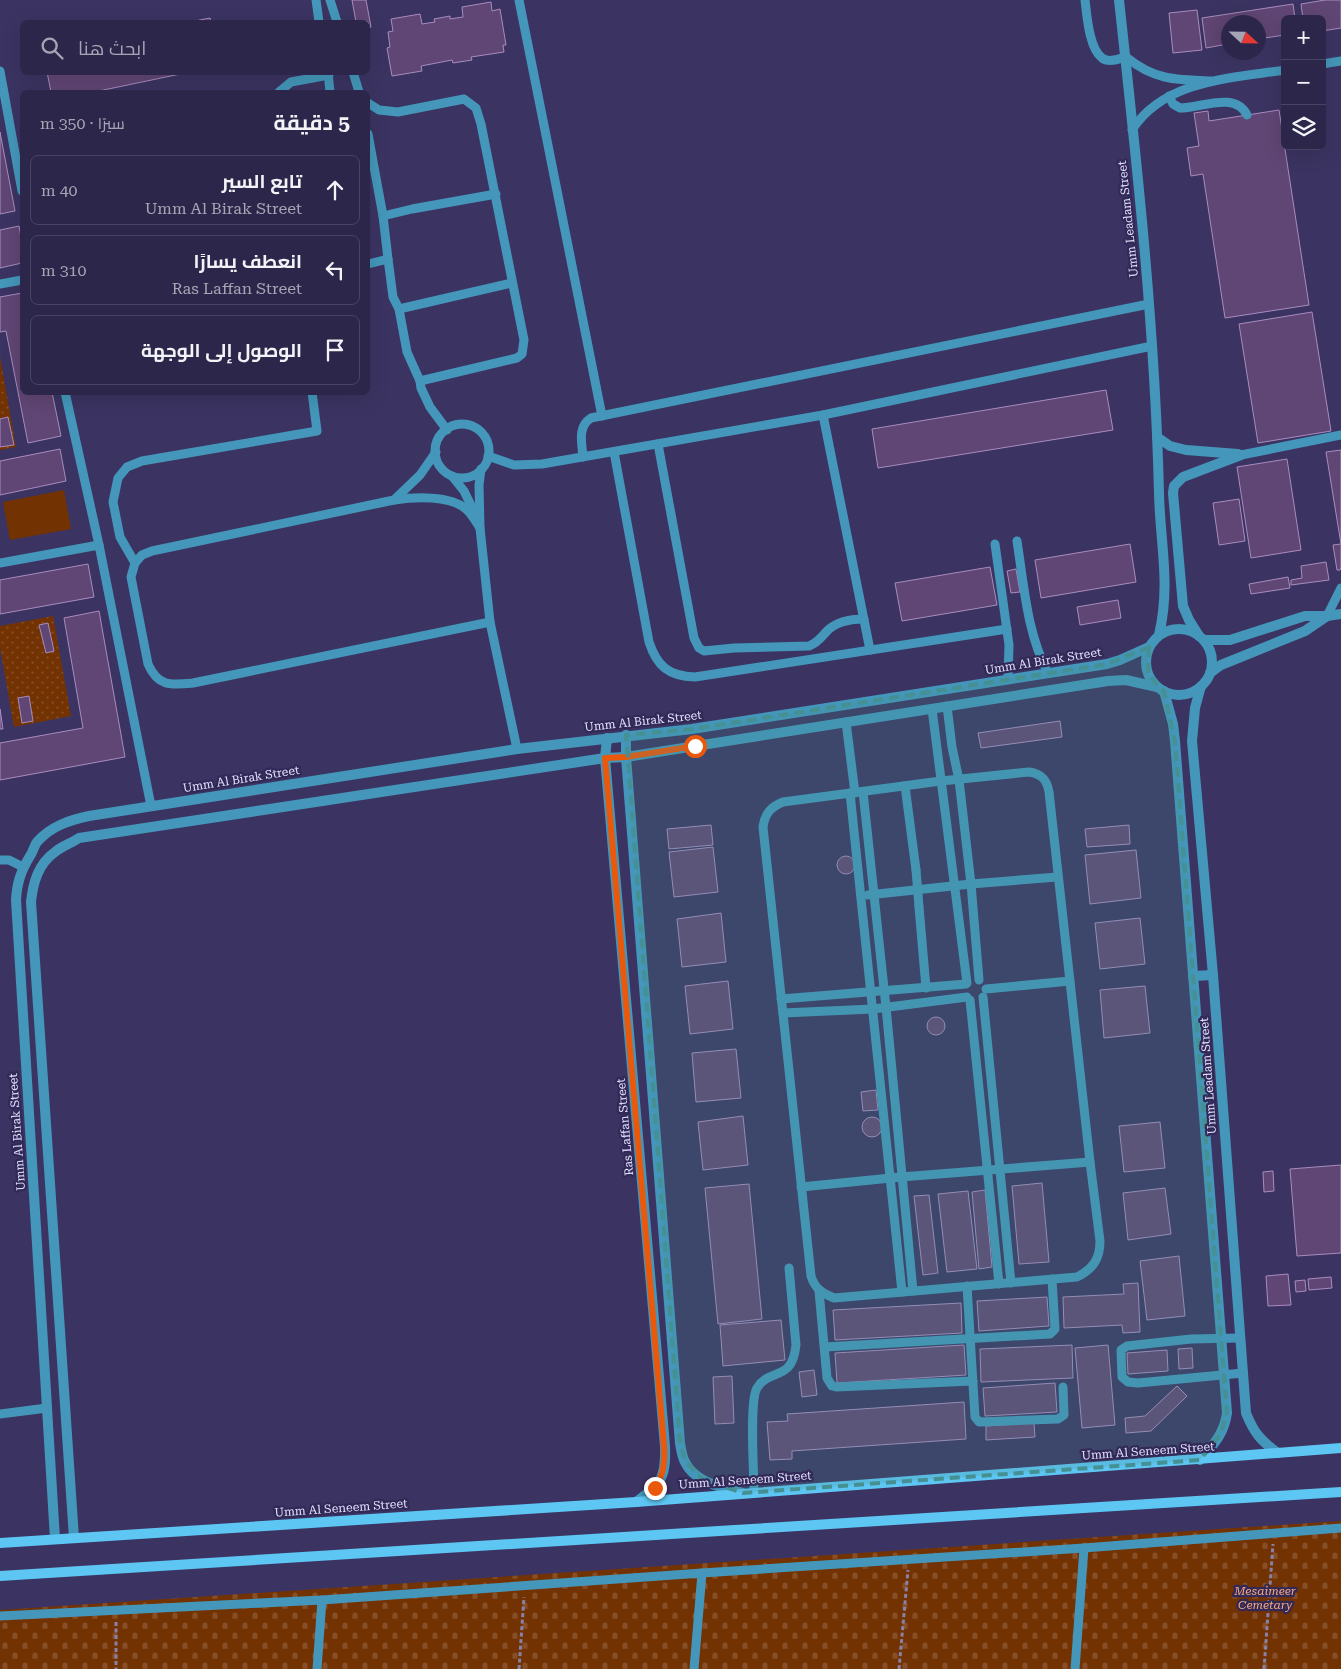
<!DOCTYPE html>
<html lang="ar">
<meta charset="utf-8">
<style>
:root{--surface:#2c274a;--page:#383354;--text:#f1f3f6;--muted:#a6a5b5;--line:#484462}
body{margin:0;font-family:"Roboto Serif",Cairo,serif;background:var(--page);color:var(--text);direction:rtl}
.controls{position:absolute;right:15px;top:15px;display:grid;overflow:hidden;border-radius:8px;box-shadow:0 5px 20px #0002}
.controls button{width:45px;height:45px;display:grid;place-items:center;padding:0;border:0;border-bottom:1px solid var(--line);background:var(--surface);color:var(--text);font:25px sans-serif}
.compass{position:absolute;left:1221px;top:15px;width:45px;height:45px;border-radius:50%;background:var(--surface);box-shadow:0 5px 20px #0002;rotate:112deg}
.stop{position:absolute;width:15px;height:15px;margin:-11px;border:4px solid #ea580c;border-radius:50%;background:#fff}
.stop.end{background:#ea580c;border-color:#fff;box-shadow:0 1px 5px #0008}
.list{margin:0;padding:0;list-style:none}
h2{display:flex;justify-content:space-between;align-items:center;height:65px;margin:0;padding:0 20px;font-size:21px}
h2 small{font-size:16px;font-weight:400;color:var(--muted)}
.list li{display:grid;grid-template-columns:32px 1fr auto;gap:15px;align-items:center;box-sizing:border-box;height:70px;margin:0 10px 10px;padding:0 10px;border:1px solid var(--line);border-radius:8px}
.list b{display:block;font-size:19px;white-space:nowrap}
.list p{margin:0;font-size:16px;white-space:nowrap;color:var(--muted)}
.list em{font-size:16px;font-style:normal;color:var(--muted)}
.icon{flex:none;width:28px;height:28px;fill:none;stroke:currentColor;stroke-width:2;stroke-linecap:round;stroke-linejoin:round}
.map{position:relative;flex:none;width:1341px;height:1669px;overflow:hidden;direction:ltr}
.search{position:absolute;background:var(--surface);box-shadow:0 5px 20px #0002;left:20px;top:20px;width:350px;height:55px;display:flex;align-items:center;gap:12px;box-sizing:border-box;padding:0 18px;border-radius:8px;color:var(--muted);font-size:19px}
.panel{position:absolute;background:var(--surface);box-shadow:0 5px 20px #0002;left:20px;top:90px;width:350px;height:305px;border-radius:8px;direction:rtl}
.map>svg:first-child{display:block}
.cemetery{fill:url(#cemetery-stones)}
.garden{fill:url(#garden-dots)}
.pitch{fill:#733202}
.building{fill:#604674;stroke:#a88cbf}
.lines{fill:none;stroke-linecap:round;stroke-linejoin:round}
.path{stroke:#8882a9;stroke-width:3;stroke-dasharray:4 2.5;stroke-linecap:butt}
.lane{stroke:#4497ba;stroke-width:9}
.street{stroke:#4497ba;stroke-width:10}
.secondary{stroke:#5ec6f3;stroke-width:10}
.lane-bridge{stroke:#4497ba;stroke-width:9}
.route{stroke:#ea580c;stroke-width:6}
.marked{fill:#449092;fill-opacity:0.2;stroke:#449092;stroke-width:4;stroke-dasharray:10 6;stroke-linejoin:round}
.labels{text-anchor:middle;stroke-width:4.5;stroke-linejoin:round;paint-order:stroke}
.street-label{font-size:12px;fill:#e3e0fe;stroke:#312957}
.park-label{font-size:12px;font-style:italic;fill:#f8a97f;stroke:#312957}
</style>
<div class="map">
<svg width="1341" height="1669" viewBox="0 0 1341 1669">
<defs>
<pattern id="cemetery-stones" width="16" height="16" patternUnits="userSpaceOnUse" patternTransform="scale(1.25)"><rect width="16" height="16" fill="#733202"/><path d="M2 7V4a2 2 0 0 1 4 0v3zM10 15v-3a2 2 0 0 1 4 0v3z" fill="#874f28"/></pattern>
<pattern id="garden-dots" width="8" height="8" patternUnits="userSpaceOnUse" patternTransform="scale(1.25)"><rect width="8" height="8" fill="#733202"/><path d="M2 2h.1M6 6h.1" fill="none" stroke="#874f28" stroke-width="1.8" stroke-linecap="round"/></pattern>
</defs>
<rect width="100%" height="100%" fill="#3b3462"/>
<path class="cemetery" d="M 1341,1521 L 1341,1669 L 0,1669 L 0,1610 Z"/>
<g class="garden">
<path d="M 0,357 L 16,447 L 0,450 Z"/>
<path d="M 53,616 L 71,716 L 14,727 L 0,648 L 0,626 Z"/>
</g>
<path class="pitch" d="M 64,490 L 71,529 L 10,540 L 3,502 Z"/>
<g class="building">
<path d="M 352,0 L 366,0 L 371,27 L 368,28 L 368,22 L 356,22 Z"/>
<path d="M 1325,0 L 1341,0 L 1341,28 L 1322,31 L 1322,19 L 1303,19 L 1301,4 Z"/>
<path d="M 491,2 L 492,11 L 500,9 L 506,45 L 503,45 L 504,52 L 471,57 L 472,60 L 453,63 L 452,60 L 421,66 L 422,71 L 392,76 L 387,48 L 390,47 L 388,32 L 393,31 L 391,19 L 420,14 L 422,24 L 435,22 L 434,19 L 450,16 L 450,19 L 463,17 L 462,7 Z"/>
<path d="M 1293,4 L 1295,19 L 1285,19 L 1285,35 L 1258,39 L 1258,22 L 1228,22 L 1228,44 L 1206,48 L 1202,18 Z"/>
<path d="M 1197,10 L 1202,50 L 1173,53 L 1169,13 Z"/>
<path d="M 210,18 L 211,22 L 190,22 Z"/>
<path d="M 47,72 L 190,72 L 94,92 L 51,92 Z"/>
<path d="M 1279,110 L 1309,305 L 1225,318 L 1203,174 L 1191,176 L 1187,148 L 1199,146 L 1194,113 L 1208,111 L 1209,121 Z"/>
<path d="M 0,132 L 15,211 L 0,214 Z"/>
<path d="M 19,226 L 22,243 L 22,263 L 0,268 L 0,230 Z"/>
<path d="M 22,293 L 22,392 L 52,392 L 61,436 L 28,443 L 6,331 L 0,332 L 0,297 Z"/>
<path d="M 1312,312 L 1331,431 L 1258,443 L 1239,324 Z"/>
<path d="M 1106,390 L 1113,430 L 878,468 L 872,429 Z"/>
<path d="M 8,417 L 14,445 L 0,447 L 0,419 Z"/>
<path d="M 60,449 L 66,481 L 0,495 L 0,461 Z"/>
<path d="M 1341,450 L 1341,567 L 1340,570 L 1337,570 L 1333,545 L 1341,544 L 1326,452 Z"/>
<path d="M 1287,459 L 1301,550 L 1251,558 L 1237,467 Z"/>
<path d="M 1239,499 L 1245,541 L 1219,545 L 1213,503 Z"/>
<path d="M 1130,544 L 1136,582 L 1041,598 L 1035,560 Z"/>
<path d="M 1326,562 L 1329,580 L 1291,585 L 1291,580 L 1302,578 L 1301,566 Z"/>
<path d="M 88,564 L 94,597 L 0,614 L 0,580 Z"/>
<path d="M 990,567 L 997,605 L 902,621 L 895,583 Z"/>
<path d="M 1016,569 L 1020,592 L 1011,593 L 1007,571 Z"/>
<path d="M 1288,577 L 1290,588 L 1251,594 L 1249,584 Z"/>
<path d="M 1118,600 L 1121,618 L 1080,625 L 1077,607 Z"/>
<path d="M 99,611 L 125,757 L 0,780 L 0,743 L 83,728 L 64,618 Z"/>
<path d="M 48,623 L 54,651 L 46,653 L 39,625 Z"/>
<path d="M 29,696 L 33,721 L 22,723 L 18,698 Z"/>
<path d="M 0,709 L 3,729 L 0,729 Z"/>
<path d="M 1060,721 L 1062,737 L 981,748 L 978,733 Z"/>
<path d="M 711,825 L 713,845 L 669,849 L 667,829 Z"/>
<path d="M 1129,825 L 1130,844 L 1087,847 L 1085,829 Z"/>
<path d="M 713,847 L 718,892 L 674,897 L 669,852 Z"/>
<path d="M 1136,850 L 1141,898 L 1090,904 L 1085,855 Z"/>
<circle cx="846" cy="865" r="9"/>
<path d="M 721,913 L 726,962 L 682,967 L 677,919 Z"/>
<path d="M 1140,918 L 1145,964 L 1100,969 L 1095,923 Z"/>
<path d="M 728,981 L 733,1029 L 690,1034 L 685,986 Z"/>
<path d="M 1145,986 L 1150,1033 L 1104,1038 L 1100,990 Z"/>
<circle cx="936" cy="1026" r="9"/>
<path d="M 736,1049 L 741,1098 L 696,1102 L 692,1053 Z"/>
<path d="M 876,1090 L 878,1110 L 863,1111 L 861,1092 Z"/>
<path d="M 743,1116 L 748,1165 L 703,1170 L 698,1122 Z"/>
<circle cx="872" cy="1127" r="10"/>
<path d="M 1160,1122 L 1165,1168 L 1124,1172 L 1119,1126 Z"/>
<path d="M 1341,1165 L 1341,1253 L 1297,1256 L 1290,1169 Z"/>
<path d="M 1273,1171 L 1274,1191 L 1264,1192 L 1263,1172 Z"/>
<path d="M 1042,1183 L 1049,1262 L 1019,1264 L 1012,1186 Z"/>
<path d="M 749,1184 L 762,1319 L 718,1324 L 705,1188 Z"/>
<path d="M 1165,1188 L 1171,1234 L 1128,1240 L 1123,1193 Z"/>
<path d="M 985,1190 L 992,1267 L 979,1269 L 972,1192 Z"/>
<path d="M 968,1191 L 977,1269 L 947,1272 L 938,1194 Z"/>
<path d="M 929,1195 L 938,1273 L 923,1275 L 914,1196 Z"/>
<path d="M 1179,1256 L 1185,1316 L 1147,1320 L 1140,1261 Z"/>
<path d="M 1288,1274 L 1291,1305 L 1268,1306 L 1266,1276 Z"/>
<path d="M 1331,1277 L 1332,1288 L 1309,1290 L 1308,1279 Z"/>
<path d="M 1305,1280 L 1306,1291 L 1296,1292 L 1295,1281 Z"/>
<path d="M 1138,1283 L 1140,1332 L 1123,1333 L 1122,1325 L 1064,1328 L 1063,1297 L 1124,1294 L 1123,1284 Z"/>
<path d="M 1047,1297 L 1049,1326 L 979,1331 L 977,1301 Z"/>
<path d="M 961,1303 L 962,1333 L 835,1340 L 833,1310 Z"/>
<path d="M 781,1320 L 785,1360 L 723,1366 L 720,1325 Z"/>
<path d="M 964,1345 L 966,1375 L 837,1383 L 835,1353 Z"/>
<path d="M 1072,1345 L 1073,1378 L 981,1382 L 980,1349 Z"/>
<path d="M 1108,1345 L 1115,1425 L 1082,1428 L 1075,1348 Z"/>
<path d="M 1192,1348 L 1193,1368 L 1179,1369 L 1178,1349 Z"/>
<path d="M 1167,1350 L 1168,1371 L 1128,1374 L 1127,1353 Z"/>
<path d="M 814,1370 L 817,1395 L 802,1397 L 799,1372 Z"/>
<path d="M 732,1376 L 734,1423 L 715,1424 L 713,1377 Z"/>
<path d="M 1055,1383 L 1057,1412 L 985,1416 L 983,1388 Z"/>
<path d="M 1177,1386 L 1187,1396 L 1151,1431 L 1126,1433 L 1125,1418 L 1145,1416 Z"/>
<path d="M 964,1402 L 966,1439 L 792,1451 L 792,1459 L 770,1460 L 767,1422 L 788,1421 L 787,1414 Z"/>
<path d="M 1034,1423 L 1035,1437 L 986,1440 L 986,1426 Z"/>
</g>
<g class="lines">
<g class="path">
<path d="M 116,1622 L 116,1669"/>
<path d="M 519,1669 L 524,1597"/>
<path d="M 899,1669 L 908,1570"/>
<path d="M 1264,1669 L 1273,1544"/>
</g>
<g class="lane">
<path d="M 316,0 L 319,22"/>
<path d="M 330,0 L 337,22"/>
<path d="M 519,0 L 602,416"/>
<path d="M 1085,0 C 1087,16 1089,48 1102,58 C 1109,63 1118,59 1126,57 C 1154,80 1176,80 1211,81"/>
<path d="M 1322,64 L 1341,61"/>
<path d="M 0,71 L 22,191"/>
<path d="M 328,72 L 330,92"/>
<path d="M 353,72 L 359,92"/>
<path d="M 279,92 L 291,82 L 329,75"/>
<path d="M 1169,96 L 1173,104 L 1180,108 C 1201,108 1235,91 1247,115"/>
<path d="M 368,103 L 379,110 L 398,112 L 464,99 L 476,108 L 481,124 L 524,340 L 522,354 L 517,358 L 420,381"/>
<path d="M 1132,130 C 1164,80 1232,78 1285,70"/>
<path d="M 368,134 L 383,216 L 388,259 L 368,264"/>
<path d="M 383,216 L 412,209 L 496,194"/>
<path d="M 388,259 L 393,297 L 399,309 L 512,283"/>
<path d="M 0,284 L 22,280"/>
<path d="M 399,309 L 407,352 L 420,381 L 421,388 L 430,407 L 447,430"/>
<path d="M 65,392 L 99,545 L 151,806"/>
<path d="M 823,415 L 870,650"/>
<circle cx="462" cy="451" r="27"/>
<path d="M 658,444 L 694,638 L 699,648 L 704,651 L 734,648 L 809,646 C 819,642 821,637 828,630 C 838,621 851,619 864,619"/>
<path d="M 436,452 L 420,475 L 394,500 L 152,551 L 142,555 L 135,563 L 131,577 L 148,664 C 158,687 171,685 193,683 L 490,622"/>
<path d="M 614,452 L 649,642 C 657,666 668,676 695,677 L 1007,629"/>
<path d="M 1241,455 L 1341,435"/>
<path d="M 488,456 L 514,465 L 542,464 L 823,415 L 1152,346"/>
<path d="M 583,457 C 582,443 577,427 591,418 L 1149,304"/>
<path d="M 481,469 L 479,485 L 480,528 L 490,622 L 517,749"/>
<path d="M 452,476 L 464,491 L 476,516"/>
<path d="M 394,500 C 414,497 450,495 466,509 C 472,514 476,522 480,528"/>
<path d="M 1017,541 C 1024,586 1027,633 1048,673"/>
<path d="M 995,544 L 1009,645 L 1008,679"/>
<path d="M 0,563 L 99,545"/>
<path d="M 135,563 L 120,537 L 113,502 L 118,478 L 127,467 L 142,461 L 317,431 L 312,392"/>
<path d="M 1327,616 L 1341,588"/>
<path d="M 947,706 L 952,747 L 959,780 L 971,884 L 979,980"/>
<path d="M 932,709 L 967,983"/>
<path d="M 846,722 L 855,793"/>
<path d="M 1029,772 C 1042,774 1047,780 1049,792 L 1090,1162 L 1100,1241 C 1100,1259 1093,1269 1077,1277 L 834,1298 C 822,1293 815,1289 811,1276 L 763,827 C 765,813 771,807 783,802 L 941,781 Z"/>
<path d="M 905,786 L 916,870"/>
<path d="M 863,792 L 886,1007 L 913,1291"/>
<path d="M 850,793 L 902,1292"/>
<path d="M 0,860 L 9,860 L 23,867"/>
<path d="M 868,895 L 971,884 L 1057,877"/>
<path d="M 919,907 L 926,988"/>
<path d="M 986,989 L 1070,981"/>
<path d="M 983,997 L 1011,1283"/>
<path d="M 781,999 L 966,984"/>
<path d="M 970,1000 L 999,1284"/>
<path d="M 783,1013 L 873,1009 L 967,997"/>
<path d="M 801,1187 L 901,1177 L 1090,1162"/>
<path d="M 967,1286 L 975,1417 L 979,1422 L 1058,1419 L 1064,1415 L 1063,1387"/>
<path d="M 819,1291 L 827,1378 L 832,1386 L 836,1387 L 973,1381"/>
<path d="M 1240,1338 L 1191,1339 L 1127,1346 L 1121,1350 L 1122,1377 L 1128,1382 L 1138,1383 L 1243,1373"/>
<path d="M 825,1347 L 1050,1334 L 1055,1329 L 1052,1279"/>
<path d="M 0,1414 L 47,1408"/>
<path d="M 754,1492 C 754,1472 749,1401 757,1388 C 770,1367 792,1383 796,1345 L 789,1268"/>
<path d="M 0,1616 L 322,1600 L 702,1573 L 1084,1548 L 1341,1528"/>
<path d="M 317,1669 L 322,1600"/>
<path d="M 694,1669 L 702,1573"/>
<path d="M 1075,1669 L 1084,1548"/>
</g>
<g class="street">
<path d="M 1119,0 C 1137,164 1155,328 1159,493 C 1160,543 1171,584 1159,635"/>
<path d="M 1157,437 L 1170,446 L 1186,450 L 1238,454"/>
<circle cx="1179" cy="662" r="33"/>
<path d="M 1199,636 L 1189,620 L 1183,606 L 1173,493 L 1174,486 L 1183,477 L 1241,455"/>
<path d="M 1204,640 L 1230,640 L 1305,616 L 1327,616 L 1341,614"/>
<path d="M 1210,673 L 1221,665 L 1305,631 L 1327,616"/>
<path d="M 1201,686 L 1195,708 L 1192,741 L 1213,975 L 1246,1413 C 1254,1433 1261,1441 1278,1453"/>
<path d="M 1164,691 L 1173,724 L 1175,741 L 1227,1413 C 1224,1434 1214,1444 1200,1460"/>
<path d="M 626,735 L 626,757 L 680,1443 C 681,1449 682,1457 685,1462 C 695,1483 722,1487 743,1493"/>
<path d="M 607,738 L 605,758 L 665,1446 C 666,1478 662,1483 636,1502"/>
<path d="M 1193,976 L 1213,975"/>
<path d="M 74,1538 L 31,902 C 33,883 38,864 55,852 C 62,846 72,843 79,838 L 605,758 L 626,757 L 1108,681 L 1126,680 L 1157,687"/>
<path d="M 55,1539 L 16,900 C 17,882 21,871 30,856 C 33,852 34,846 37,842 C 51,826 70,820 89,816 L 517,749 L 692,729 L 1107,664 L 1120,660 L 1149,647"/>
</g>
<g class="secondary">
<path d="M 0,1543 L 636,1502 L 1341,1448"/>
<path d="M 0,1576 L 1341,1492"/>
</g>
<path class="lane-bridge" d="M 916,870 L 919,907"/>
</g>
<g class="lines">
<path class="route" d="M 655,1488 C 664,1474 665,1462 664,1446 L 605,758 L 626,757 L 695,746"/>
</g>
<path class="marked" d="M 1149,647 L 1148,675 L 1164,691 L 1175,741 L 1227,1413 L 1221,1434 L 1200,1460 L 743,1493 L 703,1480 L 685,1461 L 680,1443 L 626,735 L 692,729 L 1107,664 Z"/>
<g class="labels">
<g class="street-label">
<text transform="translate(1128 219) rotate(-96)" y="4">Umm Leadam Street</text>
<text transform="translate(1043 661) rotate(-9)" y="4">Umm Al Birak Street</text>
<text transform="translate(643 721) rotate(-6)" y="4">Umm Al Birak Street</text>
<text transform="translate(241 779) rotate(-9)" y="4">Umm Al Birak Street</text>
<text transform="translate(1208 1076) rotate(-94)" y="4">Umm Leadam Street</text>
<text transform="translate(625 1127) rotate(-95)" y="4">Ras Laffan Street</text>
<text transform="translate(17 1132) rotate(-94)" y="4">Umm Al Birak Street</text>
<text transform="translate(1148 1451) rotate(-4)" y="4">Umm Al Seneem Street</text>
<text transform="translate(745 1480) rotate(-4)" y="4">Umm Al Seneem Street</text>
<text transform="translate(341 1508) rotate(-4)" y="4">Umm Al Seneem Street</text>
</g>
<g class="park-label">
<text x="1265" y="1595">Mesaimeer<tspan x="1265" dy="14">Cemetary</tspan></text>
</g>
</g>
</svg>
<div class="controls">
<button>+</button>
<button>−</button>
<button><svg class="icon" aria-label="layers" viewBox="0 0 24 24"><path d="M12 4l9 5-9 5-9-5zM3 14l9 5 9-5"/></svg></button>
</div>
<svg class="compass" viewBox="-18 -18 36 36"><path d="M0-13l5 13h-10z" fill="#e53935"/><path d="M0 13l5-13h-10z" fill="#a6a5b5"/></svg>
<div class="stop" style="left:695px;top:746px"></div>
<div class="stop end" style="left:655px;top:1488px"></div>
<div class="search"><svg class="icon" aria-label="search" viewBox="0 0 24 24"><circle cx="10" cy="10" r="6"/><path d="M15 15l6 6"/></svg>ابحث هنا</div>
<section class="panel">
<h2>5 دقيقة<small>سيرًا · 350 m</small></h2>
<ul class="list">
<li><svg class="icon" aria-label="ahead" viewBox="0 0 24 24"><path d="M12 20V5M6 11l6-6 6 6"/></svg><div><b>تابع السير</b><p>Umm Al Birak Street</p></div><em>40 m</em></li>
<li><svg class="icon" aria-label="left" viewBox="0 0 24 24"><path d="M17 20v-9H6M10 6l-5 5 5 5"/></svg><div><b>انعطف يسارًا</b><p>Ras Laffan Street</p></div><em>310 m</em></li>
<li><svg class="icon" aria-label="arrive" viewBox="0 0 24 24"><path d="M6 21V4h12l-3 4 3 4H6"/></svg><div><b>الوصول إلى الوجهة</b></div></li>
</ul>
</section>
</div>
